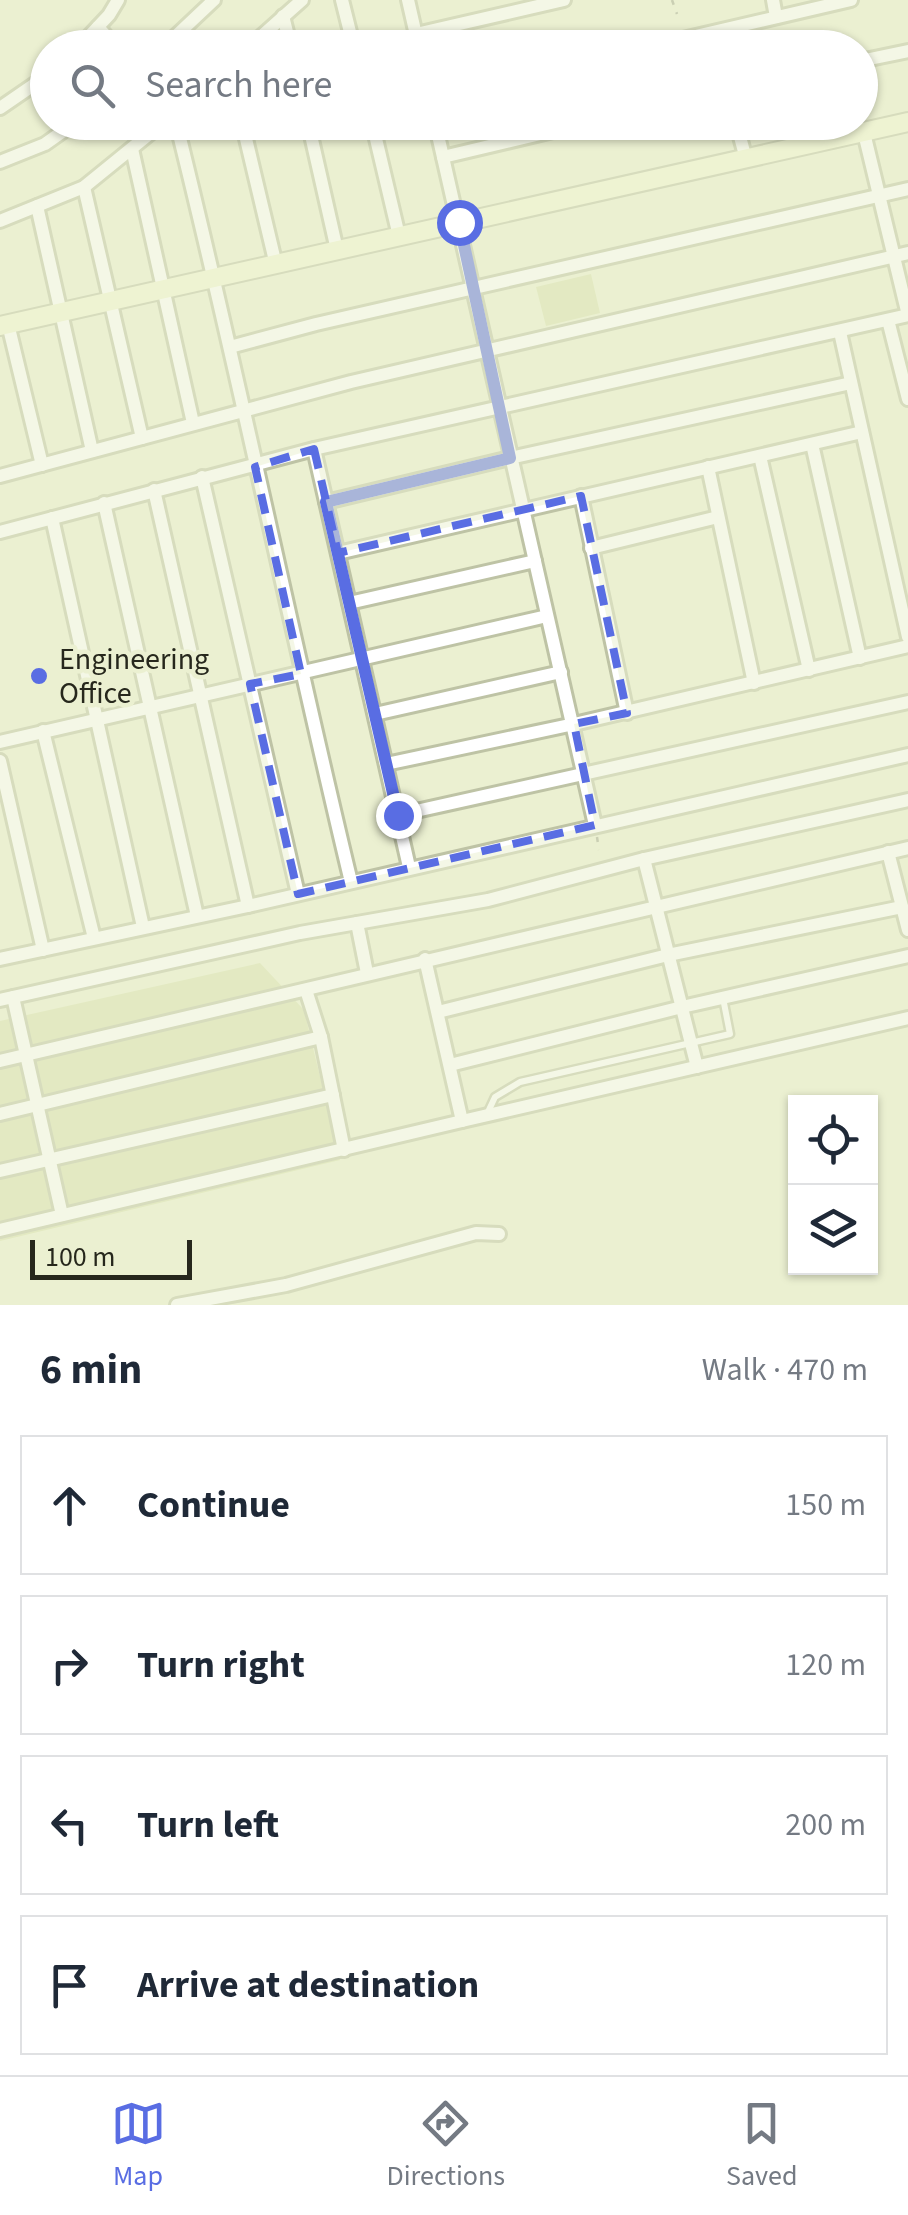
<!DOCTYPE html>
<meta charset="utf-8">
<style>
:root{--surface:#fff;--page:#f6f6f7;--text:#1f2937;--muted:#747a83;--line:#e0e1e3;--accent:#596de3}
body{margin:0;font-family:"Source Sans 3",sans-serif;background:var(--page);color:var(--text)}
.controls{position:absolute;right:30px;bottom:30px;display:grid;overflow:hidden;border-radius:0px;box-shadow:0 2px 8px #0004}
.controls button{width:90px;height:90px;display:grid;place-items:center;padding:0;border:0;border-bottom:2px solid var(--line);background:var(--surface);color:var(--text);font:50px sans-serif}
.scale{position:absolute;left:30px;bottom:25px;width:162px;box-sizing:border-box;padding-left:10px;border:5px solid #26271c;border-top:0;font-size:28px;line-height:35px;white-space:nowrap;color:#26271c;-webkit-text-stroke:8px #ebf0d1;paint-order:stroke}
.stop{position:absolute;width:30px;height:30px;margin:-22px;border:8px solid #596de3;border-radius:50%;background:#fff}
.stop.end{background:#596de3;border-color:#fff;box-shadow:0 2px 10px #0008}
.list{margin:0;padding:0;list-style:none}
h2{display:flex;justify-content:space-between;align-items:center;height:130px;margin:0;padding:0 40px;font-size:42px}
h2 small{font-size:32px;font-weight:400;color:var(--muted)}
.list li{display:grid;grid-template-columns:65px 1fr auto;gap:30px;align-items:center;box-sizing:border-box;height:140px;margin:0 20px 20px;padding:0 20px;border:2px solid var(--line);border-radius:0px}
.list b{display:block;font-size:38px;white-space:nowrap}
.list em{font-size:32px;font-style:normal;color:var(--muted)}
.icon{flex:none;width:55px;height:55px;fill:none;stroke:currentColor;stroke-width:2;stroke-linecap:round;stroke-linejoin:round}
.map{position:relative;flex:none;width:908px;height:1305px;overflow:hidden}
.search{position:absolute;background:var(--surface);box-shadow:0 2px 8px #0004;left:30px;right:30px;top:30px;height:110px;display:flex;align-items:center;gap:25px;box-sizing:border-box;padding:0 35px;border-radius:55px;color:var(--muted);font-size:38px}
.sheet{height:770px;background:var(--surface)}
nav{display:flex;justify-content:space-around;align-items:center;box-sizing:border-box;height:140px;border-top:2px solid var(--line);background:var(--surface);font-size:28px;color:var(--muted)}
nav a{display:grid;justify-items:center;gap:5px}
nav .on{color:var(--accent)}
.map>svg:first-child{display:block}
.green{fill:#d9e1af}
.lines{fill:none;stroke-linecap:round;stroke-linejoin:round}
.lane-casing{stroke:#bec3a5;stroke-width:11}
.street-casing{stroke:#bec3a5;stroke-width:18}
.secondary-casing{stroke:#bec3a5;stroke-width:22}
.path{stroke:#a2a68e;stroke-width:2.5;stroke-dasharray:5 8;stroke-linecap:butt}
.lane{stroke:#fff;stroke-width:6}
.street{stroke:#fff;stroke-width:12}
.secondary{stroke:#f2f6d2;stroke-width:18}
.route{stroke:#596de3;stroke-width:12}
.marked{fill:none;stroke:#596de3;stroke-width:8;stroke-dasharray:20 12;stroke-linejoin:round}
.poi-dot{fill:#596de3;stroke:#ebf0d1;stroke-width:4}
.labels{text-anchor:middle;stroke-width:9;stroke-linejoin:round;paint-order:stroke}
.poi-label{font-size:30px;fill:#26271c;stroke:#ebf0d1;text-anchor:start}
</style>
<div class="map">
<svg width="908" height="1305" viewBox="0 0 908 1305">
<rect width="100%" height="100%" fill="#ebf0d1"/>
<g class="green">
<path d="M 591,274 L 600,313 L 546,326 L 536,287 Z"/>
<path d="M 260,963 L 304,1010 L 340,1160 L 0,1241 L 0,1021 Z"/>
</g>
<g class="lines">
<g class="lane-casing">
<path id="lane" d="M 487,1114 L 495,1097 L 520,1082 L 730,1034 L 723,998"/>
</g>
<g class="street-casing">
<g id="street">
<path d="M 342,0 L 354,48"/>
<path d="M 408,0 L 419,48"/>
<path d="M 773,0 L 776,17"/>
<path d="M 283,16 L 291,48"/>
<path d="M 98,27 L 117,48"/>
<path d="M 416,34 L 564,0"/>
<path d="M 78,48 L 109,15 L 118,0"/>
<path d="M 163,48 L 214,0"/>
<path d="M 248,48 L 302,0"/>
<path d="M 644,48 L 851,0"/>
<path d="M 860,61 L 908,51"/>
<path d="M 0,108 L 48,75"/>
<path d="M 176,122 C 239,374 290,629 351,882"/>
<path d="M 242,122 L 276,265"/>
<path d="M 308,122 L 337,250"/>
<path d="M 372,122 L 399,236"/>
<path d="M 435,122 L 595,825"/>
<path d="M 736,122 L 746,159"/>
<path d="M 864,133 L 908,315"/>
<path d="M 132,149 L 193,423"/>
<path d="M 443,157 L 591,122"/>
<path d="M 0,162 L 45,144 L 76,122"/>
<path d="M 84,187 L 142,438"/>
<path d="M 37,206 L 92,451"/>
<path d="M 0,221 L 84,187 L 164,122"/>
<path d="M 888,320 L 908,399"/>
<path d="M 8,324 L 42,465"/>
<path d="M 840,332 L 908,637"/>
<path d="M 230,347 L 316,324 L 908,189"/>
<path d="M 812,444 L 860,658"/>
<path d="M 314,449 L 409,867"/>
<path d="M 760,456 L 809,670"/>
<path d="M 708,467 L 754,683"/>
<path d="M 0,476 L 351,382 L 908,253"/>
<path d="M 202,477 L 298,894"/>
<path d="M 154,490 L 248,906"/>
<path d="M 581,496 L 627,713"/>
<path d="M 326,502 L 510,458 L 851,383"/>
<path d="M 104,503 L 197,916"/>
<path d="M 52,518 L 143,927"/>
<path d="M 0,532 L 314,449 L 908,315"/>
<path d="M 591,548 L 718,517"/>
<path d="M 338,553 L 862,432"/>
<path d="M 349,603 L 535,561"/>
<path d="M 375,714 L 561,672"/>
<path d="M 43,731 L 94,938"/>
<path d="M 0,742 L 547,616"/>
<path d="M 0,761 L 43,950"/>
<path d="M 386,764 L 574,724 L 908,646"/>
<path d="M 398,815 L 908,702"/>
<path d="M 888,852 L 908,930"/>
<path d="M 644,859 L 697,1067"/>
<path d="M 357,923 L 367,973"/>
<path d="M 0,959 L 248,906 L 908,755"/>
<path d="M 306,990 L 321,1037 L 344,1150"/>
<path d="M 13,997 L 62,1215"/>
<path d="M 0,1000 L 300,933 L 488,900 L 644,859 L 908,800"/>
<path d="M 438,1012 L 668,955 L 902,907"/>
<path d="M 0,1061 L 908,848"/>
<path d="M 450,1065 L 682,1007 L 908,956"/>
<path d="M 0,1114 L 321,1037"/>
<path d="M 462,1121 L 908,1018"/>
<path d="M 0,1171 L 333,1095"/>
<path d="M 0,1230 L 462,1121 L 425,959"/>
<path d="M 177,1305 L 286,1285 L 476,1233 L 499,1234"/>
</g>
</g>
<g class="secondary-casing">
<path id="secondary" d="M 0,326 L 908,122"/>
</g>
<g class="path">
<path d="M 672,0 L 677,14"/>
<path d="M 597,837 L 599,850"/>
</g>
<use href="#lane" class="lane"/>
<use href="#street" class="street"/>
<use href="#secondary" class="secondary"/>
</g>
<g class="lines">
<path class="route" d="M 398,815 L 326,502 L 510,458 L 459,222"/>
</g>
<path d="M0 0H908V1305H0ZM 314,449 L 338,553 L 581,496 L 627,713 L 574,724 L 595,825 L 298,894 L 250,684 L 301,674 L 255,467 Z" fill="#ebf0d1" fill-opacity=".55" fill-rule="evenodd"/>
<path class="marked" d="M 314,449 L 338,553 L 581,496 L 627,713 L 574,724 L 595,825 L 298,894 L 250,684 L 301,674 L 255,467 Z"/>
<circle class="poi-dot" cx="39" cy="676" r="10"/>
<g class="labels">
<g class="poi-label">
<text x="59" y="669">Engineering<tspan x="59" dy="34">Office</tspan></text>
</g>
</g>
</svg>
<div class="controls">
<button><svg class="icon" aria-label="locate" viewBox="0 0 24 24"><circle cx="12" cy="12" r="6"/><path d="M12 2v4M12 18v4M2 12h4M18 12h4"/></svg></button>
<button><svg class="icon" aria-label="layers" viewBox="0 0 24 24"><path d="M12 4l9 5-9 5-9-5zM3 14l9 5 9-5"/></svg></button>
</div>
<div class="scale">100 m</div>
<div class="stop" style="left:459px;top:222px"></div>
<div class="stop end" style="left:398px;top:815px"></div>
<div class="search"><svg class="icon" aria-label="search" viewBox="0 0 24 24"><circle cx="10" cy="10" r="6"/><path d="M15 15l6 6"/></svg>Search here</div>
</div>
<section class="sheet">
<h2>6 min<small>Walk · 470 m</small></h2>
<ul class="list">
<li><svg class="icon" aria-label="ahead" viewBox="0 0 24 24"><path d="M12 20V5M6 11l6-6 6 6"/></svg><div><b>Continue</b></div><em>150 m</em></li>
<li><svg class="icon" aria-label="right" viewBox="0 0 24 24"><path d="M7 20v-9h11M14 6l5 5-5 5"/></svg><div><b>Turn right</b></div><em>120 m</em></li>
<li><svg class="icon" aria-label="left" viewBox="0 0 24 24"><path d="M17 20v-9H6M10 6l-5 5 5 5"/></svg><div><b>Turn left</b></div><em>200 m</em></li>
<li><svg class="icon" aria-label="arrive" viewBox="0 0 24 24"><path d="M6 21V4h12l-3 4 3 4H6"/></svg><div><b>Arrive at destination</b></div></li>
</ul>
</section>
<nav>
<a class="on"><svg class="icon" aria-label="map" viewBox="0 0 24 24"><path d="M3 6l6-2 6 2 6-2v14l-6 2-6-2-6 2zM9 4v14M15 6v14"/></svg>Map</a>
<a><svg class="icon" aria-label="directions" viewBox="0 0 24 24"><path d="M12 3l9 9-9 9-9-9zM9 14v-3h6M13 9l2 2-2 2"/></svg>Directions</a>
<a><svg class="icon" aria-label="saved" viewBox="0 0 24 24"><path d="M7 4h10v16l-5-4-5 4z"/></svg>Saved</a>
</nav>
